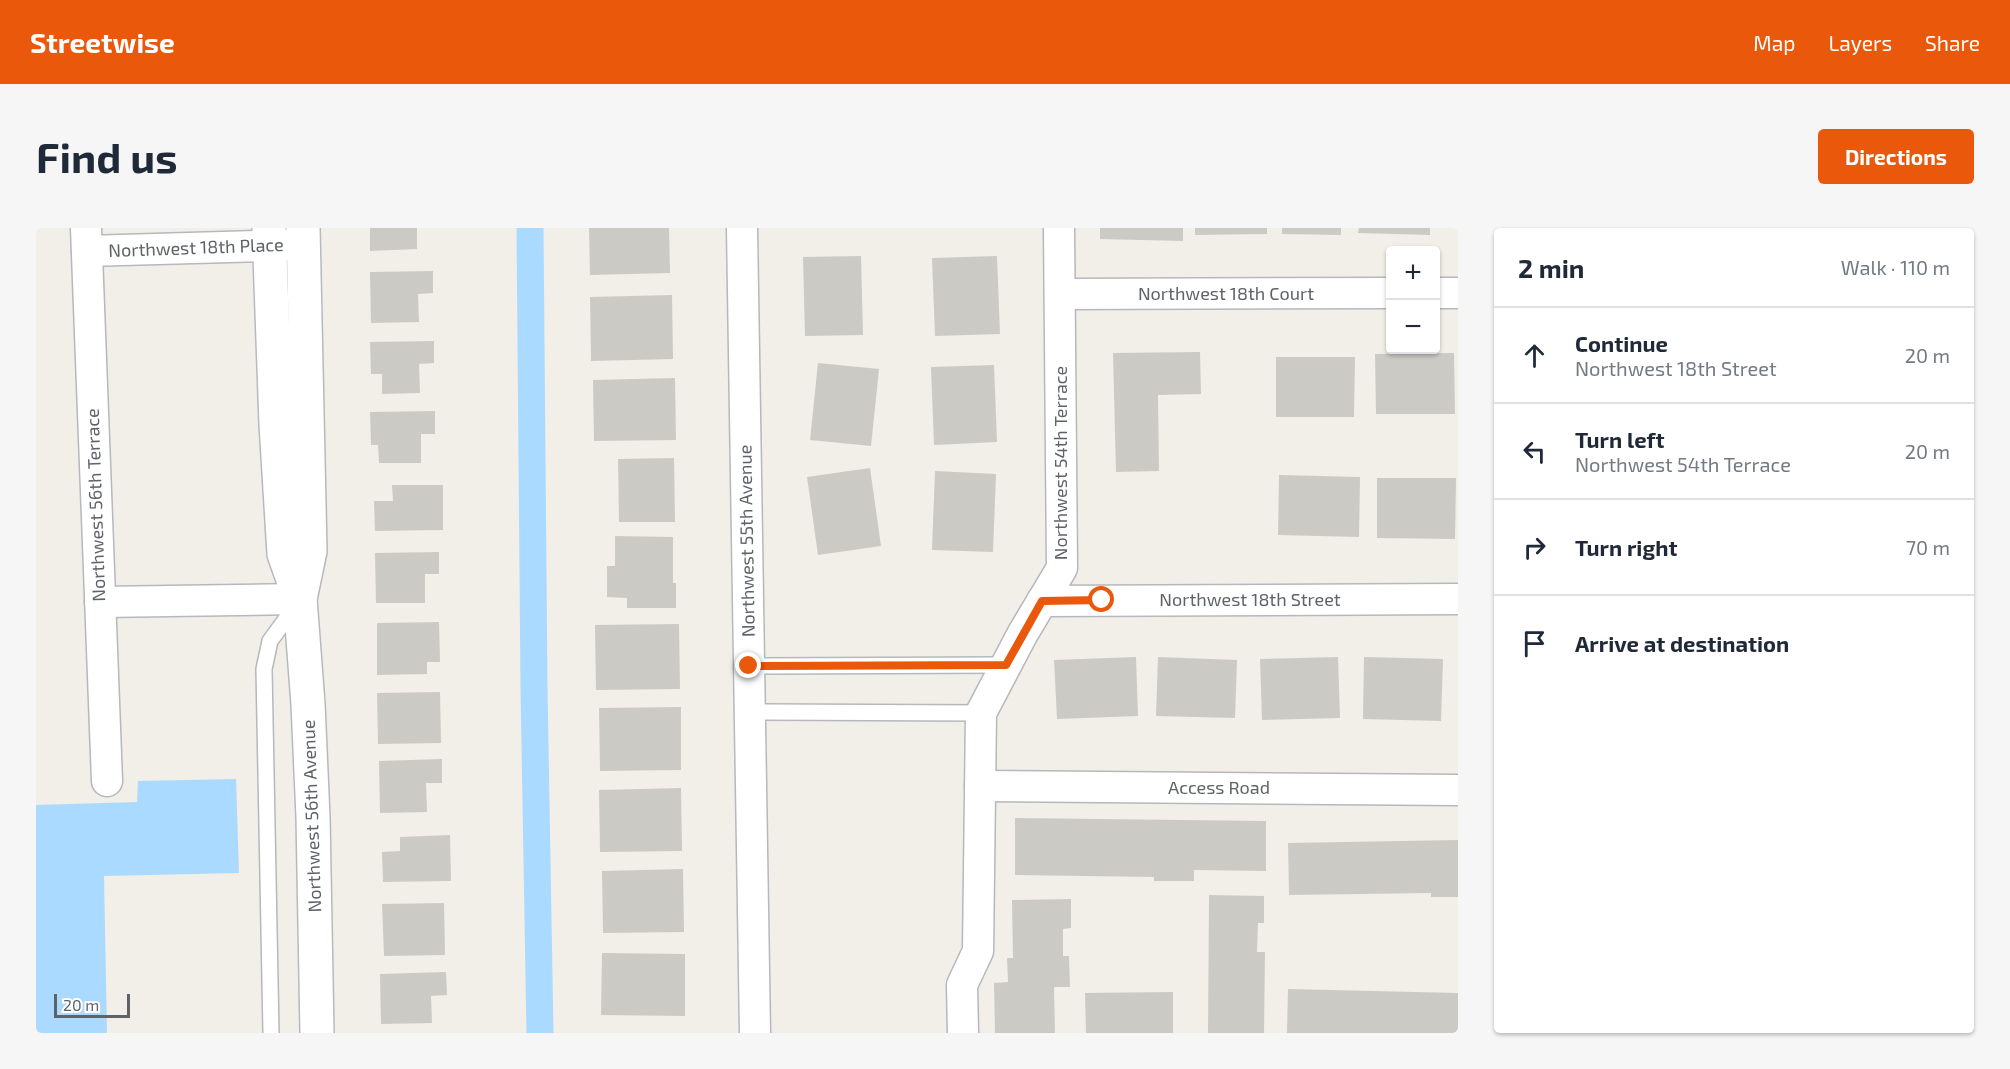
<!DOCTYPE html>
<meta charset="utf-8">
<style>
:root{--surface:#fff;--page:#f6f6f7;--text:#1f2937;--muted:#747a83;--line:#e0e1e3;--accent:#ea580c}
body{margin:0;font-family:"Exo 2",sans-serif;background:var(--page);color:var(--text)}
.controls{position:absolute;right:18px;top:18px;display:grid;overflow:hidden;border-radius:6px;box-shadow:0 2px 4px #0004}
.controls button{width:54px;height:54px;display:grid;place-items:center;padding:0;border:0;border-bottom:2px solid var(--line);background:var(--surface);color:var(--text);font:30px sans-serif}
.scale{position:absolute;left:18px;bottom:15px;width:76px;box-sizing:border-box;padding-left:6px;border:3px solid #5f6368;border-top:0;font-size:16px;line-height:21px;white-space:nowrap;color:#5f6368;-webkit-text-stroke:4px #fff;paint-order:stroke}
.stop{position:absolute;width:18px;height:18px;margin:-14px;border:4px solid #ea580c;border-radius:50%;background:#fff}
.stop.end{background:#ea580c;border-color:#fff;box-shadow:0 2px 6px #0008}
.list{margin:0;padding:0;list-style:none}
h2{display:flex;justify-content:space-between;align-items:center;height:78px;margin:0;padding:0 24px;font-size:26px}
h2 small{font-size:20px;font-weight:400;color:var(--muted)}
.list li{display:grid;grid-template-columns:39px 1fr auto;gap:18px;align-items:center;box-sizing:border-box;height:96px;padding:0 24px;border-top:2px solid var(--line)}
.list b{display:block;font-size:22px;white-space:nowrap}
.list p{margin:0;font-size:20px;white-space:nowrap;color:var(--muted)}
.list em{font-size:20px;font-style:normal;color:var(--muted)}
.icon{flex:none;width:33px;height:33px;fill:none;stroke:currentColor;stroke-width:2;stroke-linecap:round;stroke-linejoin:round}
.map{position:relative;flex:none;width:1422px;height:805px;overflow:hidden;border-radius:6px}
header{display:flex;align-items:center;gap:36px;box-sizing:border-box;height:84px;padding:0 30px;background:var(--accent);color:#fff}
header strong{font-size:28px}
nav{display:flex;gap:33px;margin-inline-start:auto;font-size:21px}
.intro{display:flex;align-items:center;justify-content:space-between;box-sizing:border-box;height:144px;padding:0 36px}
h1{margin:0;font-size:42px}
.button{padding:15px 27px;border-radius:6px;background:var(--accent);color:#fff;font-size:21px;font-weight:700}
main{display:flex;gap:36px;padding:0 36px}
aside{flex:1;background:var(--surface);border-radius:6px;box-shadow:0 2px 4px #0004}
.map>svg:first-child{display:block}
.water{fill:#aadaff}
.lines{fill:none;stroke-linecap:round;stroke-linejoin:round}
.canal{stroke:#aadaff;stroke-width:27}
.building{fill:#cccac5}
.lane-casing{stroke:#b5b8bc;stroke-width:18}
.street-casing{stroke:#b5b8bc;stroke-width:33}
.secondary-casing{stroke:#b6babf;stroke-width:36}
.lane{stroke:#fff;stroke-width:15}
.street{stroke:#fff;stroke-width:30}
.secondary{stroke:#fff;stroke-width:33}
.route{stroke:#ea580c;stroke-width:8}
.labels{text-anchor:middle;stroke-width:5;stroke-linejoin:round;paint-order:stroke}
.street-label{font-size:18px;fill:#5f6368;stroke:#fff}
</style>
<header>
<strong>Streetwise</strong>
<nav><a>Map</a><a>Layers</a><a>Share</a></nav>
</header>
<div class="intro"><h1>Find us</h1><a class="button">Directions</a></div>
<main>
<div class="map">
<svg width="1422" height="805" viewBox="0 0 1422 805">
<rect width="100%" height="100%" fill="#f1efe8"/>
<path class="water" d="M 200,551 L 203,645 L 68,648 L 71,805 L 0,805 L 0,577 L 101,574 L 102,553 Z"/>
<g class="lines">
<path class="canal" d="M 494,0 L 498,460 L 504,805"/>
</g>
<g class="building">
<path d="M 334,0 L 381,0 L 381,21 L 334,23 Z"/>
<path d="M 553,0 L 633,0 L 634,45 L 554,47 Z"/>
<path d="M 1064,0 L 1147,0 L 1147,13 L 1064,11 Z"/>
<path d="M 1159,0 L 1231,0 L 1231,6 L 1159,7 Z"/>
<path d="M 1246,0 L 1305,0 L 1305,7 L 1246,6 Z"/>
<path d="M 1323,0 L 1394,0 L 1394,7 L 1322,5 Z"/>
<path d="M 825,28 L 827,107 L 769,108 L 767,29 Z"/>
<path d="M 961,28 L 964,106 L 899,108 L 896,30 Z"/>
<path d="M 397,43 L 397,65 L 382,66 L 383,94 L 335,95 L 334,44 Z"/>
<path d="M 636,67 L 637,131 L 555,133 L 554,69 Z"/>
<path d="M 398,113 L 398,135 L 383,136 L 384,165 L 346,166 L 346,146 L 335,146 L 334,114 Z"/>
<path d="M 1164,124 L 1165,166 L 1122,167 L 1123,243 L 1080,244 L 1077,125 Z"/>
<path d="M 1418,125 L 1419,186 L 1340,186 L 1339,126 Z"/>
<path d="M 1240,129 L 1319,129 L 1318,189 L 1240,189 Z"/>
<path d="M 782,135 L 843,141 L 835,218 L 774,212 Z"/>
<path d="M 958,137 L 961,214 L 898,217 L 895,139 Z"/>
<path d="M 639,150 L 640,212 L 558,213 L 557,152 Z"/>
<path d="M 399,183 L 399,206 L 385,206 L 385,235 L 343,235 L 342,217 L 335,217 L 334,184 Z"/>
<path d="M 638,230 L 639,294 L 583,294 L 582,231 Z"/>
<path d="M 834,240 L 845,318 L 782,327 L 771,249 Z"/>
<path d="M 899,243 L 960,246 L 957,324 L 896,322 Z"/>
<path d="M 1243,247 L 1324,249 L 1323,309 L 1242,307 Z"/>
<path d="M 1341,250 L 1420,250 L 1419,311 L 1341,310 Z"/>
<path d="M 356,257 L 407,257 L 407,302 L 339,303 L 338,273 L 357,273 Z"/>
<path d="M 579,308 L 637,309 L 637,355 L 640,355 L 640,380 L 591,380 L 591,370 L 571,369 L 571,338 L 579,338 Z"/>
<path d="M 403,324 L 403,346 L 389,346 L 389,375 L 340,375 L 339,325 Z"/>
<path d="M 403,394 L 404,434 L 391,434 L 391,446 L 341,447 L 341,395 Z"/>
<path d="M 643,396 L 644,461 L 560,462 L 559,397 Z"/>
<path d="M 1100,429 L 1102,488 L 1021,491 L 1018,432 Z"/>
<path d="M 1122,429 L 1201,432 L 1199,490 L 1120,488 Z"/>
<path d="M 1302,429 L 1304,490 L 1226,492 L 1224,431 Z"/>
<path d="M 1328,429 L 1407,431 L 1405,493 L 1327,491 Z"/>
<path d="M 404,464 L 405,515 L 342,516 L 341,465 Z"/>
<path d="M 645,479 L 645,542 L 564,543 L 563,480 Z"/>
<path d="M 406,531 L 406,555 L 390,555 L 391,584 L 344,585 L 343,533 Z"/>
<path d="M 645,560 L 646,623 L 564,624 L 563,562 Z"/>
<path d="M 979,590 L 1230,593 L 1230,643 L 1158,642 L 1158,653 L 1118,653 L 1118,649 L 979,647 Z"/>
<path d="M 414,607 L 415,653 L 347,654 L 346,624 L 364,623 L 364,609 Z"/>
<path d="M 1422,612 L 1422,669 L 1395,669 L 1395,665 L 1253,667 L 1252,615 Z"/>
<path d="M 647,641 L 648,704 L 567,705 L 566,643 Z"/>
<path d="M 1173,667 L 1228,668 L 1228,695 L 1222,695 L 1221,724 L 1229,724 L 1228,805 L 1172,805 Z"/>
<path d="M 1035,671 L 1035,700 L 1027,701 L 1027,728 L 1033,728 L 1034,759 L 1018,759 L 1019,805 L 959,805 L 958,755 L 972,754 L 971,730 L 977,730 L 976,672 Z"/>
<path d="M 408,675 L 409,727 L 348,728 L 346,676 Z"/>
<path d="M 566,725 L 649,726 L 649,788 L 565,787 Z"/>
<path d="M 410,744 L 411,767 L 395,768 L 396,795 L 345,796 L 344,746 Z"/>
<path d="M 1252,761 L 1422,765 L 1422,805 L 1251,805 Z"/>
<path d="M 1137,764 L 1137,805 L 1050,805 L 1049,765 Z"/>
</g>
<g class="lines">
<g class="lane-casing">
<g id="lane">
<path d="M 713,438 L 970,437"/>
<path d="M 714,484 L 945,485"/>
<path d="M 235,805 L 228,441 L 234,413 L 261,376"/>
</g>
</g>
<g class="street-casing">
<g id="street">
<path d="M 50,0 L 71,553"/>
<path d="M 706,0 L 719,805"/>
<path d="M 51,23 L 259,17"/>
<path d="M 1400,65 L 1422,65"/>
<path d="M 1025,66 L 1354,65"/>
<path d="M 1006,373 L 1422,371"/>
<path d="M 64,374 L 264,371"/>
<path d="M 944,558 L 1422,562"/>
<path d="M 927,805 L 926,757 L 942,723 L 945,485 L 987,405 L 1026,340 L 1023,0"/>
</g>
</g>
<g class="secondary-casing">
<g id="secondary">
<path d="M 233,0 L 240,196 L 248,326 L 264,371 L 272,476 L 277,589 L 281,805"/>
<path d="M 264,371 L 274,323 L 267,0"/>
</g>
</g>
<use href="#lane" class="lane"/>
<use href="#street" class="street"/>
<use href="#secondary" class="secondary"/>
</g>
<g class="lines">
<path class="route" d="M 713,438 L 970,437 L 1006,373 L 1066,372"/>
</g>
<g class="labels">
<g class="street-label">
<text transform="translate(160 20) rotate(-2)" y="6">Northwest 18th Place</text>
<text x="1190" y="72">Northwest 18th Court</text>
<text transform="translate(1025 235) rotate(-90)" y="6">Northwest 54th Terrace</text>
<text transform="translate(60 277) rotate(-92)" y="6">Northwest 56th Terrace</text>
<text transform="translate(711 313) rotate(-91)" y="6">Northwest 55th Avenue</text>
<text x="1214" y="378">Northwest 18th Street</text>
<text x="1183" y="566">Access Road</text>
<text transform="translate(276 588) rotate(-92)" y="6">Northwest 56th Avenue</text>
</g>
</g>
</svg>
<div class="controls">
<button>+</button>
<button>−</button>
</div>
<div class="scale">20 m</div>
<div class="stop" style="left:1066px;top:372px"></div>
<div class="stop end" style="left:713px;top:438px"></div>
</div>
<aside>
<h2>2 min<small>Walk · 110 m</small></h2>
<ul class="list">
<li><svg class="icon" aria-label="ahead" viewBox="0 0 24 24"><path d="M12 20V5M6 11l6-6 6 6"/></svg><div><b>Continue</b><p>Northwest 18th Street</p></div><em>20 m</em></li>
<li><svg class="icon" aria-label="left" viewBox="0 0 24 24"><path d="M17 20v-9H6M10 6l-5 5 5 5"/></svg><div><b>Turn left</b><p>Northwest 54th Terrace</p></div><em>20 m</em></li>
<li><svg class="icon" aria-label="right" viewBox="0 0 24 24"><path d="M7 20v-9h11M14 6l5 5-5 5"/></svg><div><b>Turn right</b></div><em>70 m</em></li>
<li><svg class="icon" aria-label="arrive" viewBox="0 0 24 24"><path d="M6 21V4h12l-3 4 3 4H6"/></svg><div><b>Arrive at destination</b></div></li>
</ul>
</aside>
</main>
